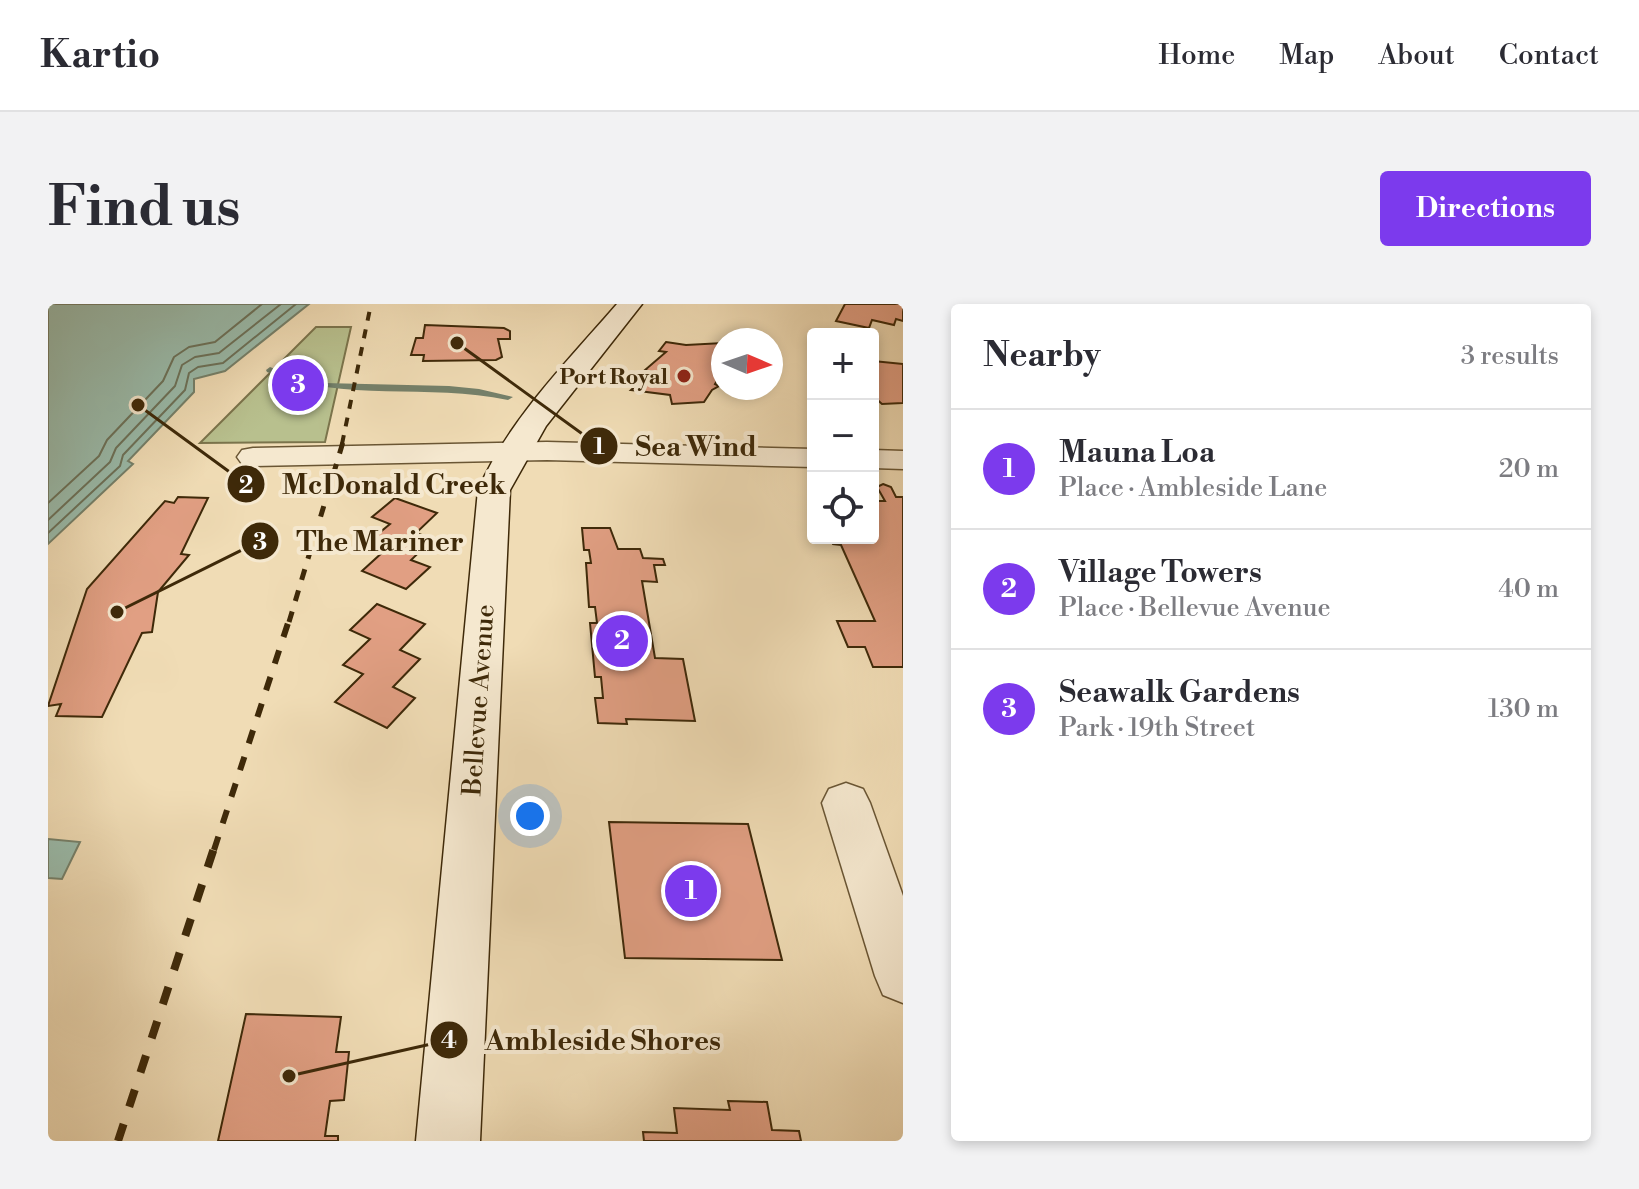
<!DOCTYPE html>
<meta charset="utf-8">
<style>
:root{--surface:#fff;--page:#f2f2f3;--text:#2b2b33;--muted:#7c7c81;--line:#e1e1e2;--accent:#7c3aed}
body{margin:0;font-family:"Libre Bodoni",serif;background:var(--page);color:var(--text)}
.controls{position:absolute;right:24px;top:24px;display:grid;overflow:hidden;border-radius:8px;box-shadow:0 4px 12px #0003}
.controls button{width:72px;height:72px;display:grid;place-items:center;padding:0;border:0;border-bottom:2px solid var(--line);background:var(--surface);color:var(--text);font:40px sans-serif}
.compass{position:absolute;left:663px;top:24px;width:72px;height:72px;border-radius:50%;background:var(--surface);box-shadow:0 4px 12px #0003;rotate:92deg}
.you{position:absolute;left:482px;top:512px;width:28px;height:28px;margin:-20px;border:6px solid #fff;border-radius:50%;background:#1a73e8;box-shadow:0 0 0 12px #1a73e833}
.badge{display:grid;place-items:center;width:52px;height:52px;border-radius:50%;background:var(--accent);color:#fff;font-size:26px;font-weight:700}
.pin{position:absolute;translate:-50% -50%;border:4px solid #fff;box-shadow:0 2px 8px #0006}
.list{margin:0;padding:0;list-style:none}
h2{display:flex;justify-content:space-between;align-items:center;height:104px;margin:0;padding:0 32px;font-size:34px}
h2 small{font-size:26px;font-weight:400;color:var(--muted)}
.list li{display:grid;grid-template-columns:52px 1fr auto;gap:24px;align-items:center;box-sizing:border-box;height:120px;padding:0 32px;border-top:2px solid var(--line)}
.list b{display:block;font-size:30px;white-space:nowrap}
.list p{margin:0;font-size:26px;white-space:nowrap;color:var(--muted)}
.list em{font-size:26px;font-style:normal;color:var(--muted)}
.icon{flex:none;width:44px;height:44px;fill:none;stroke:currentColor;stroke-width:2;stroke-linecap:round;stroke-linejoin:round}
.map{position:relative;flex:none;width:855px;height:837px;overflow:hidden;border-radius:8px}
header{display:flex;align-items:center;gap:48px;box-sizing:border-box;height:112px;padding:0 40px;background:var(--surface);border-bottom:2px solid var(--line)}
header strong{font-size:38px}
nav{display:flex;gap:44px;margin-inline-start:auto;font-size:28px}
.intro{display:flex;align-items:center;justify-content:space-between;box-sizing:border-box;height:192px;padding:0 48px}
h1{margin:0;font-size:56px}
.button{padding:20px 36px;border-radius:8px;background:var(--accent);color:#fff;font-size:28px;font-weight:700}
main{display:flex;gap:48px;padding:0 48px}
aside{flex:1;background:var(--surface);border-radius:8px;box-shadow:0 4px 12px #0003}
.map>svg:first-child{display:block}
.green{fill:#b8c08e;stroke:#7b744c;stroke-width:2}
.water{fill:#9abcac;stroke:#75816b;stroke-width:2}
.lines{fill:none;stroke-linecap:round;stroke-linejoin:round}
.shore{stroke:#6c725a;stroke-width:2}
.stream{fill:#75816b;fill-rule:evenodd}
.building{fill:#e19f83;stroke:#3e2909;stroke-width:2}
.street-casing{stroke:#6a5634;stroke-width:3}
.secondary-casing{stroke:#3e2909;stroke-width:3}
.street{fill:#f5e8cf;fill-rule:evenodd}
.secondary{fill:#f5e8cf;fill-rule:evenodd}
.rail-far3{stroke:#3e2909;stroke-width:4;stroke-dasharray:9 9;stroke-linecap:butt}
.rail-far2{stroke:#3e2909;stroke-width:5;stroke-dasharray:11 11;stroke-linecap:butt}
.rail-far1{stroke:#3e2909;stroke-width:6;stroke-dasharray:14 14;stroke-linecap:butt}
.rail{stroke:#3e2909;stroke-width:8;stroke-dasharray:18 18;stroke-linecap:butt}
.poi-dot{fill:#8f2418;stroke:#f5e8cf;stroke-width:3}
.labels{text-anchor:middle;stroke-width:8;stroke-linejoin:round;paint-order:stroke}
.far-poi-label{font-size:22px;font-weight:bold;fill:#3e2909;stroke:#f5e8cf;text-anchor:end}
.street-label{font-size:26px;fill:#3e2909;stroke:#f5e8cf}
.leader{fill:none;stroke:#3e2909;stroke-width:3}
.callout-dot{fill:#3e2909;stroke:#f5e8cf;stroke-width:3}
.mark-label{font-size:24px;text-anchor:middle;font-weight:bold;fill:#fff}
.callout-label{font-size:28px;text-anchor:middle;font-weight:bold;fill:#3e2909;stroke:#f5e8cf;stroke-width:8;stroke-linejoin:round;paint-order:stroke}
</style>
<header>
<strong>Kartio</strong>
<nav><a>Home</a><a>Map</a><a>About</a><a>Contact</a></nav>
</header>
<div class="intro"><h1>Find us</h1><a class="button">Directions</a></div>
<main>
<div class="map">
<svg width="855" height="837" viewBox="0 0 855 837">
<rect width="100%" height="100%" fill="#f0dcb5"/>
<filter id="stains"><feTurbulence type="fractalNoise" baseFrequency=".0025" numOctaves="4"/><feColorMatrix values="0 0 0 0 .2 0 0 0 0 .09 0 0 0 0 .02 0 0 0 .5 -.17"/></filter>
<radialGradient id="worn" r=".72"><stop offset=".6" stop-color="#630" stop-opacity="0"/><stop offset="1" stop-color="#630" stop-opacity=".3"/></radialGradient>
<path class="green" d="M 268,23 L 303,23 L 277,138 L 152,139 Z"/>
<g class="water">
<path d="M 0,0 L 261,0 L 177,67 L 146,75 L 146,88 L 80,157 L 85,160 L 0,240 Z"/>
<path d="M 0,535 L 32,538 L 14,575 L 0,574 Z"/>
</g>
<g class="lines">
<g class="shore">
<path d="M 0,199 L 51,152 L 59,136 L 115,77 L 126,53 L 141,43 L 167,38 L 214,0"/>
<path d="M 0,216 L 62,158 L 68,144 L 127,82 L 134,61 L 147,53 L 171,49 L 233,0"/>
<path d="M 0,229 L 72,162 L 75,151 L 137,86 L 141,69 L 150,63 L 175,59 L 248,0"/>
</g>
<path class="stream" d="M 222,63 L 250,74 L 276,79 L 401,82 L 431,85 L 465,93 L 460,96 C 380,79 296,99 219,68 L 218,66 Z"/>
</g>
<g class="building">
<path d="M 797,0 L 855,0 L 855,17 L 848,15 L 846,21 L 824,16 L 821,24 L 788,17 Z"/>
<path d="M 377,21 L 456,24 L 462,27 L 462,35 L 450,35 L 454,53 L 448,56 L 375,57 L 376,51 L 363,51 L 368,34 L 375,34 Z"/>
<path d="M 618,38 L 638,41 L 675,39 L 675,67 L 667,80 L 671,82 L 664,86 L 656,98 L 624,100 L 622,91 L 583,86 L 604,68 L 597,66 L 618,48 L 611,47 Z"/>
<path d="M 825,57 L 855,60 L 855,99 L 834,100 L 825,92 Z"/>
<path d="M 835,180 L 843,183 L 848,193 L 855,193 L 855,363 L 825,363 L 817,343 L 800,343 L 789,317 L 827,317 L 793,241 L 785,240 L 783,234 L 825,234 L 825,197 L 837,197 L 829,183 Z"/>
<path d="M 130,193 L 160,194 L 133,250 L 141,251 L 110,288 L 104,328 L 94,329 L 54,413 L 8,412 L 13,400 L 0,402 L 39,285 L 117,197 L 126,199 Z"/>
<path d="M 347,194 L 389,209 L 368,229 L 385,235 L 363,256 L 382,263 L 358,285 L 314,267 L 337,246 L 319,239 L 342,220 L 324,213 Z"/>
<path d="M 534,224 L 562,224 L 570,245 L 592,245 L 595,254 L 615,255 L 617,261 L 606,261 L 609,278 L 594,277 L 607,354 L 635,355 L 647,417 L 578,415 L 579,420 L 550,419 L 547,394 L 555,394 L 553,373 L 547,373 L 542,319 L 549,319 L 547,303 L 541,303 L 538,259 L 543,259 L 541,246 L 536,246 Z"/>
<path d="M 329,300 L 377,320 L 352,346 L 372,355 L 345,383 L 367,394 L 339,424 L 287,398 L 315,370 L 295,361 L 322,335 L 302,326 Z"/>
<path d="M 561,518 L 700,520 L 734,656 L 577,654 Z"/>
<path d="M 198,710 L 293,713 L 288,748 L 301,748 L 296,796 L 282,797 L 277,832 L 290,832 L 290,837 L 170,837 Z"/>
<path d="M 680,797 L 719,798 L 724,826 L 751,827 L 753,837 L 596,837 L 595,828 L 629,829 L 626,804 L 682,806 Z"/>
</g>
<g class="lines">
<g class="street-casing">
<g id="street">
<path d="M 499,138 L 765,145 L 765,163 L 499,156 L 205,162 L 194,160 L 189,153 L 194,146 L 205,144 Z"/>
<path d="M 825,146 L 855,147 L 855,165 L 825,164 Z"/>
<path d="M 798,479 L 815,485 L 822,499 L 855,592 L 855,699 L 835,691 L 827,672 L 774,499 L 781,485 Z"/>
</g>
</g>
<g class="secondary-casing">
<path id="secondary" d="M 569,0 L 594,0 L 498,122 L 462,186 L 432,837 L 368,837 L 430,186 C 461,115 519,58 569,0 Z"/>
</g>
<use href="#street" class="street"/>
<use href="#secondary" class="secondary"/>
<path class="rail-far3" d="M 294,140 L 323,0"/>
<path class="rail-far2" d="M 241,318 L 295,138"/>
<path class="rail-far1" d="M 166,546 L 241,316"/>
<path class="rail" d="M 70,837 L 166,544"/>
</g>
<circle class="poi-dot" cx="636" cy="72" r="8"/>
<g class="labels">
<g class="far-poi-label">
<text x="620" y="80">Port Royal</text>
</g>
<g class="street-label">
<text transform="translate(430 396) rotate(-86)" y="9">Bellevue Avenue</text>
</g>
</g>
<path class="leader" d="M409 39L551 142M90 101L198 180M69 308L212 237M241 772L401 736"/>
<g class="callout-dot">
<circle cx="409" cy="39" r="8"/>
<circle cx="90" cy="101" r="8"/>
<circle cx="69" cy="308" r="8"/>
<circle cx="241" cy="772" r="8"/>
<circle cx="551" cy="142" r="20"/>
<circle cx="198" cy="180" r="20"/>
<circle cx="212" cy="237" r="20"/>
<circle cx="401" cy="736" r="20"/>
</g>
<g class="mark-label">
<text x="551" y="150">1</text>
<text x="198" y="189">2</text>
<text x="212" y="246">3</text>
<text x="401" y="744">4</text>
</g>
<g class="callout-label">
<text x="648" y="152">Sea Wind</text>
<text x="346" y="190">McDonald Creek</text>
<text x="332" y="247">The Mariner</text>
<text x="555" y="746">Ambleside Shores</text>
</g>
<rect width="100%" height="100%" filter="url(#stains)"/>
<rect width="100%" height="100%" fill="url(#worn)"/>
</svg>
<div class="controls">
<button>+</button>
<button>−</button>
<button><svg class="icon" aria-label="locate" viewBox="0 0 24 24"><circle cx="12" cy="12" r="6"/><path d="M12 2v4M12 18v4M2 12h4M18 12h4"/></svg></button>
</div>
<svg class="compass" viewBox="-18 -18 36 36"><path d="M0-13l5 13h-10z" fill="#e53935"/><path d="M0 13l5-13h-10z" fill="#7c7c81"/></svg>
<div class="you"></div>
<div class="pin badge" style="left:643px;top:587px">1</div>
<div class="pin badge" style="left:574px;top:337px">2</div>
<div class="pin badge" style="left:250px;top:81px">3</div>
</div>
<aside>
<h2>Nearby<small>3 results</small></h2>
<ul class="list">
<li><span class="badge">1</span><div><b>Mauna Loa</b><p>Place · Ambleside Lane</p></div><em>20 m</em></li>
<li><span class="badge">2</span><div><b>Village Towers</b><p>Place · Bellevue Avenue</p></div><em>40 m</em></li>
<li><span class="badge">3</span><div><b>Seawalk Gardens</b><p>Park · 19th Street</p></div><em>130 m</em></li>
</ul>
</aside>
</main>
